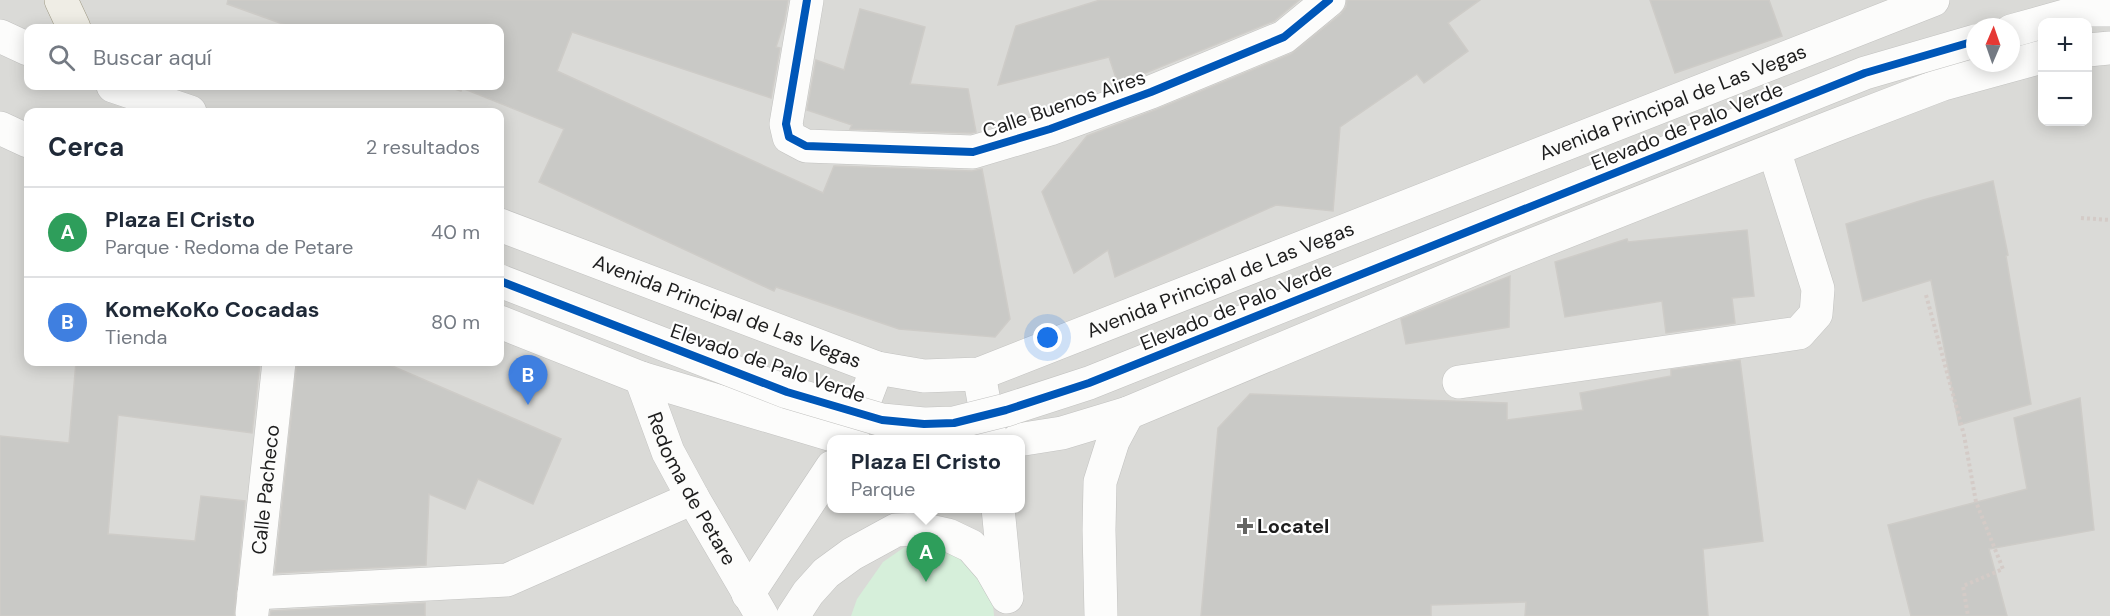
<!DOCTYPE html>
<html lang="es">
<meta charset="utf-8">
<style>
:root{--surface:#fff;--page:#f6f6f7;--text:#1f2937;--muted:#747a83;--line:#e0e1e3;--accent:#656563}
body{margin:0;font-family:"DM Sans",sans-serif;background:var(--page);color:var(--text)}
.controls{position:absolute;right:18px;top:18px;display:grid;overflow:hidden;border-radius:12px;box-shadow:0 3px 15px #0003}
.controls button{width:54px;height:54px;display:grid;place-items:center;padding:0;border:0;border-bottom:2px solid var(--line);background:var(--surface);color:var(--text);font:30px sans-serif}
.compass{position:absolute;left:1966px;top:18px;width:54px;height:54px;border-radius:50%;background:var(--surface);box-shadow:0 3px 15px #0003;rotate:2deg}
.you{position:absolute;left:1048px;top:338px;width:21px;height:21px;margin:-15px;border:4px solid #fff;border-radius:50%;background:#1a73e8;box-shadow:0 0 0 9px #1a73e833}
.badge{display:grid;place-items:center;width:39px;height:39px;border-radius:50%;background:var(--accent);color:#fff;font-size:20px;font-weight:700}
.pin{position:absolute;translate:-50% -50px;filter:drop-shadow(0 2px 3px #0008)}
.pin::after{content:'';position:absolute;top:32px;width:21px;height:18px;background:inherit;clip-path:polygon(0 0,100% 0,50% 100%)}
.popup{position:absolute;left:827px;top:435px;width:198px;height:78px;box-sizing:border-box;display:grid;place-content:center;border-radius:12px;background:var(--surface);filter:drop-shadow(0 2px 4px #0005);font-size:20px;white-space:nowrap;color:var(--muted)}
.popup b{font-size:22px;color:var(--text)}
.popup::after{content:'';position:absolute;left:50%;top:100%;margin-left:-12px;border:12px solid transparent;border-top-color:var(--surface)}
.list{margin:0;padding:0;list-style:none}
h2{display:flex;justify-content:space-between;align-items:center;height:78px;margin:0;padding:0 24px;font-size:26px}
h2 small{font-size:20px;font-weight:400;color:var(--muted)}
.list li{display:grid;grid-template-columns:39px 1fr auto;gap:18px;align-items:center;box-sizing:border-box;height:90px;padding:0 24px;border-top:2px solid var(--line)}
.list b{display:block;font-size:22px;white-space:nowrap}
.list p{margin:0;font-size:20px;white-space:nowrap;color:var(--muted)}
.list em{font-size:20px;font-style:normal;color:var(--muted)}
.icon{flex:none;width:33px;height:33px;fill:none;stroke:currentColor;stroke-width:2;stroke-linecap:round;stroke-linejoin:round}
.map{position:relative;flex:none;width:2110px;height:616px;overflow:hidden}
.search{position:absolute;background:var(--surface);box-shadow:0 3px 15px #0003;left:24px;top:24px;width:480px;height:66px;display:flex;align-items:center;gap:15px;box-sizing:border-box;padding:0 21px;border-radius:12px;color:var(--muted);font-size:22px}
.panel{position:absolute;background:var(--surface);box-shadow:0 3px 15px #0003;left:24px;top:108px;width:480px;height:258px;border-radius:12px}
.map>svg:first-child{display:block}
.residential{fill:#dadad7;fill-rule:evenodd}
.park{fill:#d6efda}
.building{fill:#c9c9c6;stroke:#ceccc8;stroke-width:1.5}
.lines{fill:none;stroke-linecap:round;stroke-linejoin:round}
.minor-casing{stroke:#c2c2c0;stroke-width:34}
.major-casing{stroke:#9f9a85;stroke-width:34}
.path{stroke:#d4cbc7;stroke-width:4;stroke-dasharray:3 3;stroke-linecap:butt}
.minor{stroke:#fcfcfb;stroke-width:33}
.major{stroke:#efede5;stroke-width:33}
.minor-bridge-casing{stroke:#c2c2c0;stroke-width:34;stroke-linecap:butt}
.minor-bridge{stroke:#fcfcfb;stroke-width:33}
.cycleway-casing{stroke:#fff;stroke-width:11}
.cycleway{stroke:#0057b8;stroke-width:8}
.poi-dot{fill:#656563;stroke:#fff;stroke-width:2}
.labels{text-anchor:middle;stroke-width:4.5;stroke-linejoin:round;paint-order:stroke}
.street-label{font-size:20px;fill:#1d1d1d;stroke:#fff}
.poi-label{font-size:20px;font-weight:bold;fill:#1d1d1d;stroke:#fff;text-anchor:start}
</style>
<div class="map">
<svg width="2110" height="616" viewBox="0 0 2110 616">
<rect width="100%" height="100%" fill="#ebebe6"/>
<path class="residential" d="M 0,0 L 2110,0 L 2110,616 L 0,616 ZM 2042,22 L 2088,22 L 2088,122 L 2042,122 ZM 1975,27 L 2011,27 L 2011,63 L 1975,63 ZM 28,28 L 500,28 L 500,86 L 28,86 ZM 28,112 L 500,112 L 500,362 L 28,362 ZM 832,440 L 1020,440 L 1020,508 L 832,508 Z"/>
<path class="park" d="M 909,544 L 944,544 L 975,564 L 993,605 L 994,616 L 851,616 L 857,599 L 883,562 Z"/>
<g class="building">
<path d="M 228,0 L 788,0 L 784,22 L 776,47 L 780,48 L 771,98 L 572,32 L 557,71 L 823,193 L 834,166 L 972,171 L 982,169 L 1010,319 L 995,337 L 899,329 L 776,287 L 774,291 L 539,182 L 564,129 L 462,88 L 461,91 L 445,86 L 500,86 L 500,28 L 294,28 L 227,4 Z"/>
<path d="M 1100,0 L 1299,0 L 1274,21 L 1118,84 L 1109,57 L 998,85 L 1016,26 Z"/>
<path d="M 1347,0 L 1480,0 L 1448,23 L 1468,51 L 1424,83 L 1417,74 L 1340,127 L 1333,211 L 1276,205 L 1115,277 L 1108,250 L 1074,273 L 1042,192 L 1087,136 L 1158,109 L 1291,54 L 1341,14 L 1346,7 Z"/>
<path d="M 1650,0 L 1769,0 L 1782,36 L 1675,73 Z"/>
<path d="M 860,9 L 925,27 L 910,84 L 968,89 L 976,132 L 971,133 L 850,129 L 852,125 L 807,110 L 816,60 L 844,70 Z"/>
<path d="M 1993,181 L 2008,255 L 2006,256 L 2031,404 L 1959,425 L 1931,280 L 1863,301 L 1846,224 L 1923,200 Z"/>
<path d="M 1747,230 L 1754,296 L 1732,298 L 1735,323 L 1666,333 L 1662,301 L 1565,317 L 1555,262 L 1627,239 L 1628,242 Z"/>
<path d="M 1510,276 L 1509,327 L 1406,344 L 1401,319 Z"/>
<path d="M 1740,360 L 1763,541 L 1703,549 L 1708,616 L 1525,616 L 1526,602 L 1431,605 L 1431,616 L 1201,616 L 1218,428 L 1250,394 L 1507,403 L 1507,420 L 1583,410 L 1580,393 L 1671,376 L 1671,370 Z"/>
<path d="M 76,362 L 260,362 L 252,433 L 118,415 L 108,534 L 195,541 L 201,496 L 245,501 L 234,616 L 0,616 L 0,436 L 69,443 Z"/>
<path d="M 297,362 L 383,362 L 561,439 L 533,504 L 478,479 L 465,509 L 429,494 L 426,565 L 275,573 Z"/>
<path d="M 2080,398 L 2094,530 L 1989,549 L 2007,616 L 1911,616 L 1888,525 L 2027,489 L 2014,418 Z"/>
<path d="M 425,603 L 425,616 L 270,616 L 271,611 Z"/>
</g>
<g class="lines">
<g class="minor-casing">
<g id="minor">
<path d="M 807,0 L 786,124 L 789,137 L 806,146 L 973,152 L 1050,129 L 1151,92 L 1284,37 L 1329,0"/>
<path d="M 2011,31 L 2086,10 L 2110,10"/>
<path d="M 0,36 L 28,49"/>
<path d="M 2088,50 L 2110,48"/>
<path d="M 113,86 L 190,112"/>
<path d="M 0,128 L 28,141"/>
<path id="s1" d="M 500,225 L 877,368 L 924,376 L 979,374 L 1933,0"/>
<path d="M 500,322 L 641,378 L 849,440"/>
<path d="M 979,374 L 991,440"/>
<path id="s2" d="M 641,378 L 668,452 L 693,498 L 762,616"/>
<path d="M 1459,382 L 1799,333 L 1816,314 L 1818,289 L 1774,150"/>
<path d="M 850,439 L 877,368"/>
<path d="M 1018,440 L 1062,433 L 1128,413 L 1507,255 L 1831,127 L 1943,84 L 2042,57"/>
<path d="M 998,508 L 1006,590"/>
<path d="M 254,593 L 507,580 L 693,498"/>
<path d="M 748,594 L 832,467"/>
<path id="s3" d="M 252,613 L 279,362"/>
<path d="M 793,616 L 808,593 L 826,573 L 852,554 L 896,530 L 921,529 L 948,535 L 971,546 L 991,569 L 1007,597"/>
<path d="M 1101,616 L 1099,530 L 1100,482 L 1113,441 L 1128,413"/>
</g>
</g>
<g class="major-casing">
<path id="major" d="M 61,0 L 74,28"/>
</g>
<g class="path">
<path d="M 2081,218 L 2110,220"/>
<path d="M 1926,295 L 1964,435 L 1976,502 L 2003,569 L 1963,586 L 1968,616"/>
</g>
<use href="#minor" class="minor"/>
<use href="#major" class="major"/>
<g class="minor-bridge-casing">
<path id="minor-bridge" d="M 500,281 L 787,392 L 882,420 L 924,424 L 954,423 L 1006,410 L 1089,383 L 1865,73 L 1975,41"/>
</g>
<use href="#minor-bridge" class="minor-bridge"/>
<g class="cycleway-casing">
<g id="cycleway">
<path d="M 807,0 L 786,124 L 789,137 L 806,146 L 973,152 L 1050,129 L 1151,92 L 1284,37 L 1329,0"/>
<path d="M 500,281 L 787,392 L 882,420 L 924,424 L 954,423 L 1006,410 L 1089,383 L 1865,73 L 1975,41"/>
</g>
</g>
<use href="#cycleway" class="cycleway"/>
</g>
<path class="poi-dot" d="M1242 517h6v6h6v6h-6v6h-6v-6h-6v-6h6z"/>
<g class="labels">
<g class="street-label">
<text dy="7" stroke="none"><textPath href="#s1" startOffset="1251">Avenida Principal de Las Vegas</textPath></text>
<text transform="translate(1064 104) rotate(-19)" y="7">Calle Buenos Aires</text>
<text transform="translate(1687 126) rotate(-22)" y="7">Elevado de Palo Verde</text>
<text dy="7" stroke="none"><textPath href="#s1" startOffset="765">Avenida Principal de Las Vegas</textPath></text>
<text transform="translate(1236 306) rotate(-22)" y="7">Elevado de Palo Verde</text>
<text dy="7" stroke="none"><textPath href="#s1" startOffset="243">Avenida Principal de Las Vegas</textPath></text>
<text transform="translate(768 363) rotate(19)" y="7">Elevado de Palo Verde</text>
<text dy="7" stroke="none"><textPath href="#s2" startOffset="122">Redoma de Petare</textPath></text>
<text dy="7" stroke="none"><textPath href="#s3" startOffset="124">Calle Pacheco</textPath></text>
</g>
<g class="poi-label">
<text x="1257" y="533">Locatel</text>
</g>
</g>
</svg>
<div class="controls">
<button>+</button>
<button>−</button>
</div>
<svg class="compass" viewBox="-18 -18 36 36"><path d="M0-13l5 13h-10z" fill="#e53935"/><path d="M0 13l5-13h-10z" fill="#747a83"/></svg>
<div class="you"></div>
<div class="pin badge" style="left:926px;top:582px;background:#2e9e5b">A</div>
<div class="popup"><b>Plaza El Cristo</b>Parque</div>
<div class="pin badge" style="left:528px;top:405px;background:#3f7fe0">B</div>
<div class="search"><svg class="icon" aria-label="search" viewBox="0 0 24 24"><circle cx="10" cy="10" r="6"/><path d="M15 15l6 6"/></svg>Buscar aquí</div>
<section class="panel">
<h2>Cerca<small>2 resultados</small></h2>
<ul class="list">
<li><span class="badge" style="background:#2e9e5b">A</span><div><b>Plaza El Cristo</b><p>Parque · Redoma de Petare</p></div><em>40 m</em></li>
<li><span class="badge" style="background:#3f7fe0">B</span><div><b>KomeKoKo Cocadas</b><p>Tienda</p></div><em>80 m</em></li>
</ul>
</section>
</div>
